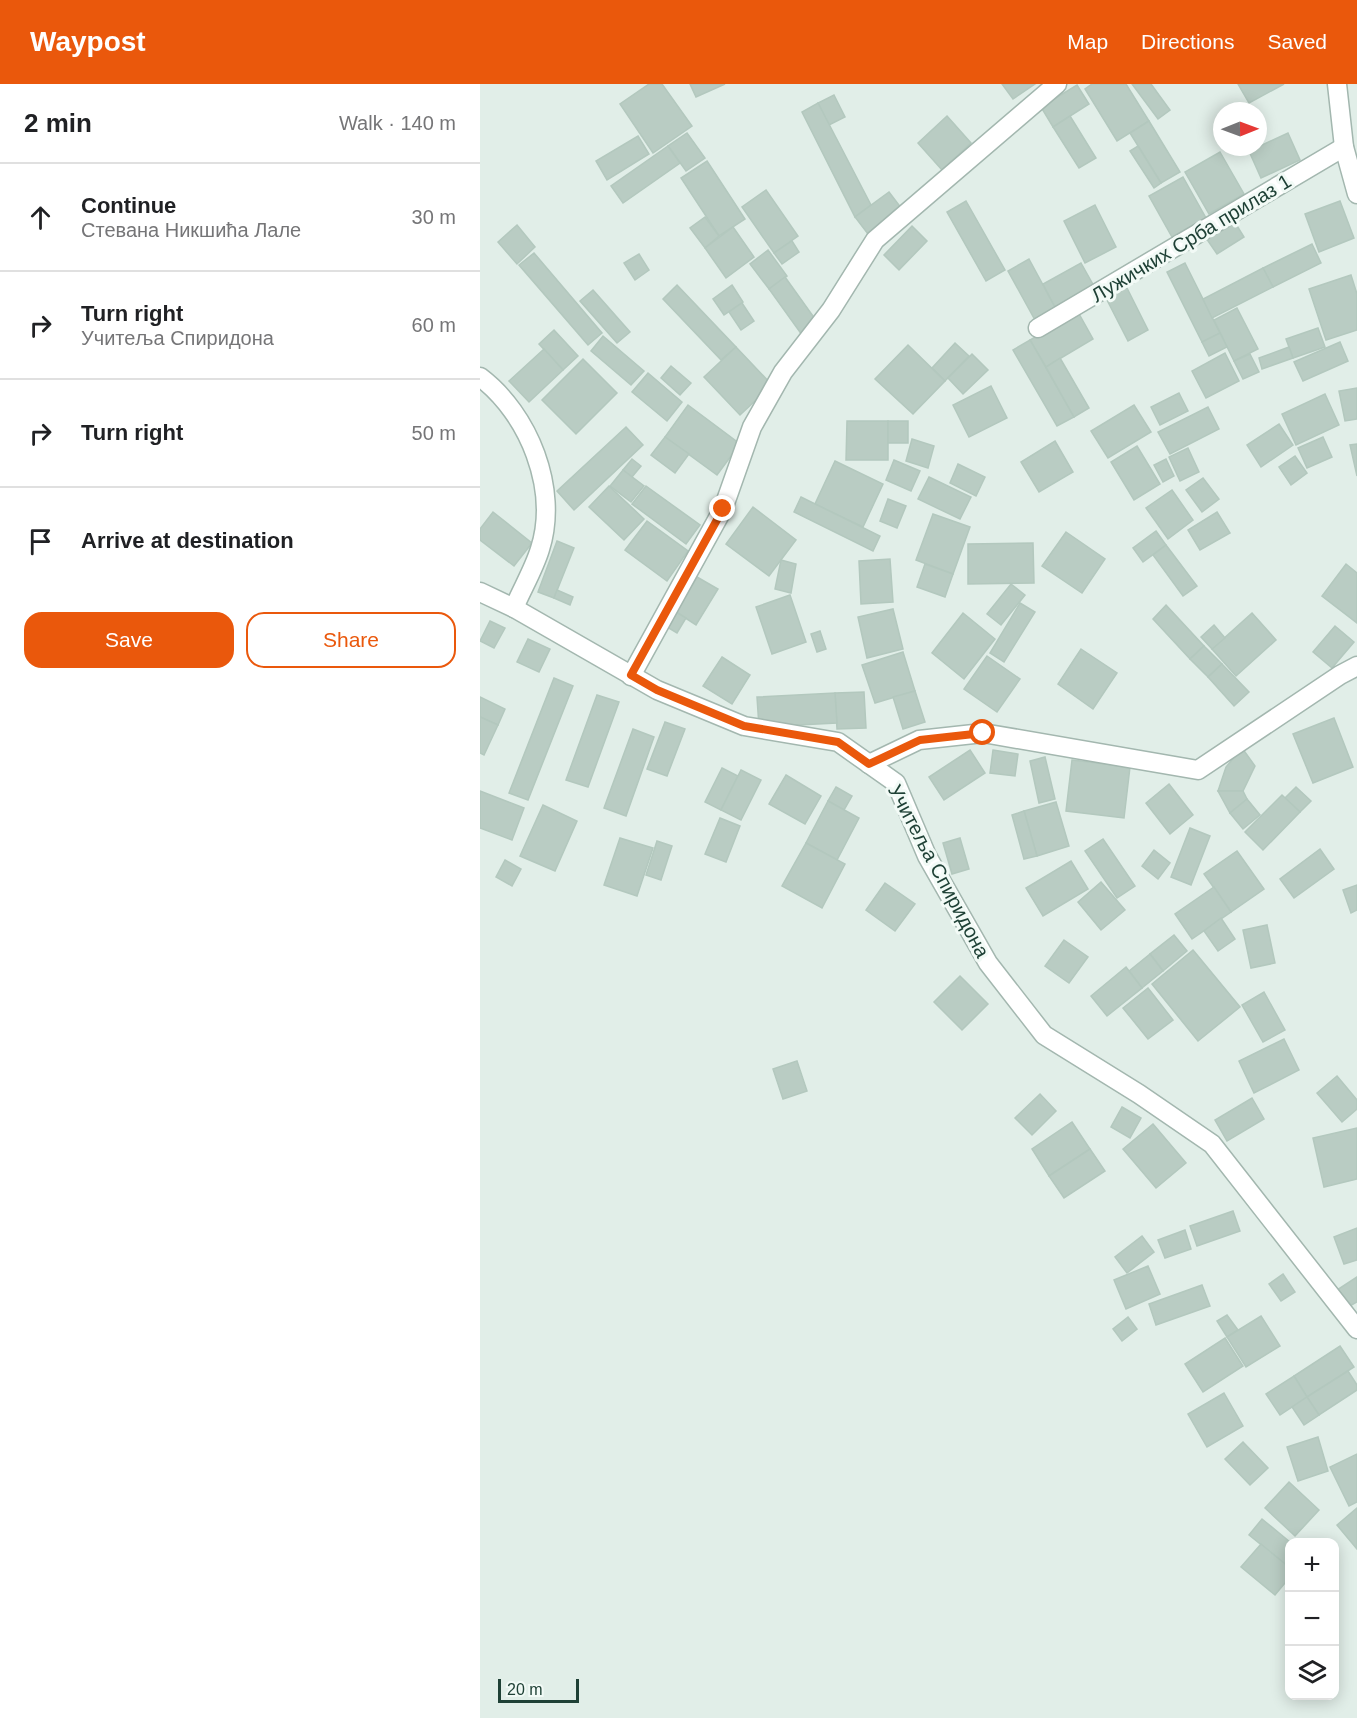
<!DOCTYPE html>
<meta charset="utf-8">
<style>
:root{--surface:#fff;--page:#f6f6f6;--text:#202124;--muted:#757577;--line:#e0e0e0;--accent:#ea580c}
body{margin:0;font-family:Arial,sans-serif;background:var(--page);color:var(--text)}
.controls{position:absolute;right:18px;bottom:18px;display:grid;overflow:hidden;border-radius:12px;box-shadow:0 3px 15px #0003}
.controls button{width:54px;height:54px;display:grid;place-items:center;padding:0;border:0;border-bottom:2px solid var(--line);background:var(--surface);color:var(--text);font:30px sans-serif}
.compass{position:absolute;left:733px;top:18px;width:54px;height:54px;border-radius:50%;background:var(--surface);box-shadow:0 3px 15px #0003;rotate:89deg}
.scale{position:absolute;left:18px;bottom:15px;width:81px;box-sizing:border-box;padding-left:6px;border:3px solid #1f4136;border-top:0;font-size:16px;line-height:21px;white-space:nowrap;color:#1f4136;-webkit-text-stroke:4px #f2faf6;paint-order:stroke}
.stop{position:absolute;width:18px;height:18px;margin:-14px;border:4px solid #ea580c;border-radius:50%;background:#fff}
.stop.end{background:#ea580c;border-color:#fff;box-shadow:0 2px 6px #0008}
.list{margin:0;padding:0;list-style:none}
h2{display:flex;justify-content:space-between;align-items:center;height:78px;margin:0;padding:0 24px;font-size:26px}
h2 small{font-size:20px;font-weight:400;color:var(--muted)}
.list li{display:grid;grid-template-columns:39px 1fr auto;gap:18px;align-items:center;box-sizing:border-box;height:108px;padding:0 24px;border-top:2px solid var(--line)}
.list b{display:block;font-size:22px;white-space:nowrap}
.list p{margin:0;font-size:20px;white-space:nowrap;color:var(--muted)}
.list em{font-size:20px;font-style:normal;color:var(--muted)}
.actions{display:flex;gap:12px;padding:18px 24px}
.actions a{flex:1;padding:14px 0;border:2px solid var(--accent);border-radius:18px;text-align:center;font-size:21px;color:var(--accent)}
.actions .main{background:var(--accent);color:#fff}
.icon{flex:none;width:33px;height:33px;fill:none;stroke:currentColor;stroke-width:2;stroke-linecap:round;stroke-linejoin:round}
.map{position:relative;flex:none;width:877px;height:1634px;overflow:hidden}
header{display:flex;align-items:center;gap:36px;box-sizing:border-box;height:84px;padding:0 30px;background:var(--accent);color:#fff}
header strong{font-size:28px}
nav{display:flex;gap:33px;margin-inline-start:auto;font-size:21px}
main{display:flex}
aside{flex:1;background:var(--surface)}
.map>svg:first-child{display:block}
.building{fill:#b9ccc3;stroke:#b3c8be;stroke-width:1.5}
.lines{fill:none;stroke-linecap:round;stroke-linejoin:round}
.minor-casing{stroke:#a3b7af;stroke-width:21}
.minor{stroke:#fff;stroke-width:18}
.route{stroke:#ea580c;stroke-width:8}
.labels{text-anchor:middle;stroke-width:6;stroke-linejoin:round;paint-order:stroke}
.street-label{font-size:20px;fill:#1f4136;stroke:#f2faf6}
</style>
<header>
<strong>Waypost</strong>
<nav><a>Map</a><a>Directions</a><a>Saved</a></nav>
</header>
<main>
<aside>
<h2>2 min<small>Walk · 140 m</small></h2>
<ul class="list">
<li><svg class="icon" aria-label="ahead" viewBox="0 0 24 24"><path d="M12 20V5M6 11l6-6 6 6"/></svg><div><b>Continue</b><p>Стевана Никшића Лале</p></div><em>30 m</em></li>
<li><svg class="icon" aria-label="right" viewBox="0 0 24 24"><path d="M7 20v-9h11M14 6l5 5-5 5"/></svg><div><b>Turn right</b><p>Учитеља Спиридона</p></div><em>60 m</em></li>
<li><svg class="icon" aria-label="right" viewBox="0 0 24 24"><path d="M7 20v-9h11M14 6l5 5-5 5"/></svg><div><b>Turn right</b></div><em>50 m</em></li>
<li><svg class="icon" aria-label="arrive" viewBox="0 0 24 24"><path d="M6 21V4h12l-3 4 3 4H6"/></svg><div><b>Arrive at destination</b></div></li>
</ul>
<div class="actions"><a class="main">Save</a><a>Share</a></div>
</aside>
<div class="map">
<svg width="877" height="1634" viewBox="0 0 877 1634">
<rect width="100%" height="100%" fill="#e1eee8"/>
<g class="building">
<path d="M 169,0 L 182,0 L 212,42 L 173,69 L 140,20 Z"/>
<path d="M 210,0 L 245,0 L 216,13 Z"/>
<path d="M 522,0 L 555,0 L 533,15 Z"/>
<path d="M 612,0 L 646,0 L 669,37 L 637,57 L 605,5 Z"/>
<path d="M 652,0 L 671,0 L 690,26 L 678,35 Z"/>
<path d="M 758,0 L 804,0 L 769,19 Z"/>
<path d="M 597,1 L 609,20 L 573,43 L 561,23 Z"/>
<path d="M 354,11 L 365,33 L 349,41 L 338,19 Z"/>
<path d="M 338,19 L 391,121 L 375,133 L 322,28 Z"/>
<path d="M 467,32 L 491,59 L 462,86 L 438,59 Z"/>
<path d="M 590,32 L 616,74 L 599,84 L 573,43 Z"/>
<path d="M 669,37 L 700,88 L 681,99 L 650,49 Z"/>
<path d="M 207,49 L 225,74 L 206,87 L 188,62 Z"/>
<path d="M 808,49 L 820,76 L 781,94 L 769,67 Z"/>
<path d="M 158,52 L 169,70 L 127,96 L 116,77 Z"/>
<path d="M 188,62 L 200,79 L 143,119 L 131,102 Z"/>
<path d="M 658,62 L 681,99 L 674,104 L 650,67 Z"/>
<path d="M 740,68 L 764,110 L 729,130 L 705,88 Z"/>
<path d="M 227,77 L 265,135 L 239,152 L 201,94 Z"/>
<path d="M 703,93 L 726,134 L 692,153 L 669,112 Z"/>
<path d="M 286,106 L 318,152 L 294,169 L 262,123 Z"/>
<path d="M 409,108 L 422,125 L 388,150 L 375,133 Z"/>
<path d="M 486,117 L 525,186 L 506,197 L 467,128 Z"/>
<path d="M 860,117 L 874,154 L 839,168 L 825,130 Z"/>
<path d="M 615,121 L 636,163 L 605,179 L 584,137 Z"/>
<path d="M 225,133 L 239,152 L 225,164 L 210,144 Z"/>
<path d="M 754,137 L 764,153 L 737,170 L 726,154 Z"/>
<path d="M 37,141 L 55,163 L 37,180 L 18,158 Z"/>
<path d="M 432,142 L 447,157 L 419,186 L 404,171 Z"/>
<path d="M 253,143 L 274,173 L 246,194 L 225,164 Z"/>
<path d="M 312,157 L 319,168 L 302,180 L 294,169 Z"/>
<path d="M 832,160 L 841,179 L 793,203 L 783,184 Z"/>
<path d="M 288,166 L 307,192 L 289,205 L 270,180 Z"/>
<path d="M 54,169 L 122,249 L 108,261 L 39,181 Z"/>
<path d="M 159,170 L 169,186 L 155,196 L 144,179 Z"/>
<path d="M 549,175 L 576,225 L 555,236 L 528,187 Z"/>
<path d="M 601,179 L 615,204 L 576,225 L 563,200 Z"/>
<path d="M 705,179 L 740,249 L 722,258 L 687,188 Z"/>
<path d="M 783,184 L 793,203 L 732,234 L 723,215 Z"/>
<path d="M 871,191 L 877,210 L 877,246 L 846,256 L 829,205 Z"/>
<path d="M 305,193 L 338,239 L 322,251 L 289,205 Z"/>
<path d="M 197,201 L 256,263 L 241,276 L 183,215 Z"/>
<path d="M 252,201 L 263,218 L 244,231 L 233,215 Z"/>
<path d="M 646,202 L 668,246 L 648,257 L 625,212 Z"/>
<path d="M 113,206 L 150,248 L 137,259 L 100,217 Z"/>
<path d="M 262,219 L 274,237 L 261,246 L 249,228 Z"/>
<path d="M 757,224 L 778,265 L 754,277 L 734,236 Z"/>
<path d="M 598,228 L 613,255 L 566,283 L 550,256 Z"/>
<path d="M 838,244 L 845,263 L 813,274 L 806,255 Z"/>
<path d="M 74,246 L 98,272 L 83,286 L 59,260 Z"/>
<path d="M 740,249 L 747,263 L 729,272 L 722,258 Z"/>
<path d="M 123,252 L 164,287 L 151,301 L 111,267 Z"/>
<path d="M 550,256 L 594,333 L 577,342 L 533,266 Z"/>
<path d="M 860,258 L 868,277 L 823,297 L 814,278 Z"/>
<path d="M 475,259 L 489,272 L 465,297 L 452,284 Z"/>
<path d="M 428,261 L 465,297 L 433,330 L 395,295 Z"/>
<path d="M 256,263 L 292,301 L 260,331 L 224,293 Z"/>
<path d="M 809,263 L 813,274 L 782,285 L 779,274 Z"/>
<path d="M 64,265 L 83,286 L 49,318 L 29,297 Z"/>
<path d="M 745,269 L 759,297 L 726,314 L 712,287 Z"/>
<path d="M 492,270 L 508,286 L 483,310 L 468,294 Z"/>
<path d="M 770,270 L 779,288 L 763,295 L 754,277 Z"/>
<path d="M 580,274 L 609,324 L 594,333 L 566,283 Z"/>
<path d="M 103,275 L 137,309 L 96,350 L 62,316 Z"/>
<path d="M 191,282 L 211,299 L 200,311 L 181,294 Z"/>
<path d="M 168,289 L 202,318 L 187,337 L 152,308 Z"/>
<path d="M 511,302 L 527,334 L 489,353 L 473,321 Z"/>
<path d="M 877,304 L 877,335 L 865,337 L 859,307 Z"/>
<path d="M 699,309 L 708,327 L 680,341 L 671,323 Z"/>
<path d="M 845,310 L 859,341 L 816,361 L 802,330 Z"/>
<path d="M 208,321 L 260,360 L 237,391 L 185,353 Z"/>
<path d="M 654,321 L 671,348 L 628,374 L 611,347 Z"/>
<path d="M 728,323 L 739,345 L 690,370 L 678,348 Z"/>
<path d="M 367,337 L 408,337 L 408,376 L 366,376 Z"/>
<rect x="408" y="337" width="20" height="22"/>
<path d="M 799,340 L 813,361 L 781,383 L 767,361 Z"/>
<path d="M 146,343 L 163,361 L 94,426 L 77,407 Z"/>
<path d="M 185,353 L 209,370 L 195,389 L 171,371 Z"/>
<path d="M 843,353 L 852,373 L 827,384 L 818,364 Z"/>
<path d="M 432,355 L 454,362 L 448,384 L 426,377 Z"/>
<path d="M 575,357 L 593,388 L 559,408 L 541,378 Z"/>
<path d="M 877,360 L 877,392 L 870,361 Z"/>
<path d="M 657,362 L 680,400 L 654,416 L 631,378 Z"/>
<path d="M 708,364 L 719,388 L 700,397 L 689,373 Z"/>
<path d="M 815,372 L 827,389 L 811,401 L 799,383 Z"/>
<path d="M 152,375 L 161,382 L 152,393 L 143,386 Z"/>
<path d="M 686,375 L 694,392 L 683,398 L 674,381 Z"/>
<path d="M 414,376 L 440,387 L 431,407 L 406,396 Z"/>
<path d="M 355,377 L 403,400 L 383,443 L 335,420 Z"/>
<path d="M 478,380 L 505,393 L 496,412 L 470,399 Z"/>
<path d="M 143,386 L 164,402 L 151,418 L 130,402 Z"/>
<path d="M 449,393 L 491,413 L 480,435 L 438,415 Z"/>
<path d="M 723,394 L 739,415 L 722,428 L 706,406 Z"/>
<path d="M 129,402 L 164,435 L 144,456 L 109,423 Z"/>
<path d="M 166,402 L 220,441 L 206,460 L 152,420 Z"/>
<path d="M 692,406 L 713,436 L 688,455 L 666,424 Z"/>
<path d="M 321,413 L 400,452 L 393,467 L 314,428 Z"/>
<path d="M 408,415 L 426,422 L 417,444 L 400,437 Z"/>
<path d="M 273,423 L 316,456 L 289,492 L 246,460 Z"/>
<path d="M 13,428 L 52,459 L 34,482 L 0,456 L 0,445 Z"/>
<path d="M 737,428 L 750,449 L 720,466 L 708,446 Z"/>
<path d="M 453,430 L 490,443 L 473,490 L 436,476 Z"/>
<path d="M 167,437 L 208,467 L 187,497 L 145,466 Z"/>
<path d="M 676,447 L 686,461 L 663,478 L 653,464 Z"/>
<path d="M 586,448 L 625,475 L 602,509 L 562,482 Z"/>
<path d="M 77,457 L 94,464 L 74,514 L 58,508 Z"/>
<path d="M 553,459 L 554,499 L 488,500 L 488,460 Z"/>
<path d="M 686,461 L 717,502 L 703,512 L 673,471 Z"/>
<path d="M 410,475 L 413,518 L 381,520 L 379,477 Z"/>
<path d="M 301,476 L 316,480 L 311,509 L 295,505 Z"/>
<path d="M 445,480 L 473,490 L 465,513 L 437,503 Z"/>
<path d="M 866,480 L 877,489 L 877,539 L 842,512 Z"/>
<path d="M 217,493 L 238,505 L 216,541 L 196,528 Z"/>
<path d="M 531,500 L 545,511 L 521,541 L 507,530 Z"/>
<path d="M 77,506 L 93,513 L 90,521 L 74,514 Z"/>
<path d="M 310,511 L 326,558 L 292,570 L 276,523 Z"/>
<path d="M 540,519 L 555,528 L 524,578 L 510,569 Z"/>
<path d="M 686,521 L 724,562 L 710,575 L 673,535 Z"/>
<path d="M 413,525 L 423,565 L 387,574 L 378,533 Z"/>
<path d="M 196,528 L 206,534 L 197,549 L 187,543 Z"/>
<path d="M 483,529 L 515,555 L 484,595 L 452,569 Z"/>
<path d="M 772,529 L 796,556 L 756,592 L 732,565 Z"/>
<path d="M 10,537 L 25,544 L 14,564 L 0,557 Z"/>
<path d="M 734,541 L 745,554 L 732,565 L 721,553 Z"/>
<path d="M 855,542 L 874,558 L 852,584 L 833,568 Z"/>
<path d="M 340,547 L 346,565 L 337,568 L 331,550 Z"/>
<path d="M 48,555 L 70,565 L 59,588 L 37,578 Z"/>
<path d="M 724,562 L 742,580 L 728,593 L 710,575 Z"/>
<path d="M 601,565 L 637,589 L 613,625 L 578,600 Z"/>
<path d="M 423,568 L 435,607 L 395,619 L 382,581 Z"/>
<path d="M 507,572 L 540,595 L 517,628 L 484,605 Z"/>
<path d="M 242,573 L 270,591 L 252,620 L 223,602 Z"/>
<path d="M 742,580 L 769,608 L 754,622 L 728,593 Z"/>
<path d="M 74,594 L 93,602 L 48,716 L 29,709 Z"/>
<path d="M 435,607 L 445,638 L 423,645 L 413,613 Z"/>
<path d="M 384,608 L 386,644 L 357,645 L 355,609 Z"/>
<path d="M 355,609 L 357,639 L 279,643 L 277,613 Z"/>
<path d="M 117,611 L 139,618 L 108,703 L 86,696 Z"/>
<path d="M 0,613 L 25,625 L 18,641 L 0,633 Z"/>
<path d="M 0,633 L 18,641 L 4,671 L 0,669 Z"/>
<path d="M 854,634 L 873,683 L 833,699 L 813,650 Z"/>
<path d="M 185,638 L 205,645 L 187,692 L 167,685 Z"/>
<path d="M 153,645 L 174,653 L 146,732 L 124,724 Z"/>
<path d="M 762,664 L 775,682 L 763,707 L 738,707 L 746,683 Z"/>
<path d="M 490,666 L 505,689 L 464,716 L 449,693 Z"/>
<path d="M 513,666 L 538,670 L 535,692 L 510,689 Z"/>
<path d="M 565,673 L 575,715 L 559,719 L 550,677 Z"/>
<path d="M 592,676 L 650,683 L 644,734 L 586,727 Z"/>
<path d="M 242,684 L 258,692 L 241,726 L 225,718 Z"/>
<path d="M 261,686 L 281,696 L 261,736 L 241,726 Z"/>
<path d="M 306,691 L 341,712 L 325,740 L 289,720 Z"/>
<path d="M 689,700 L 713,731 L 690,750 L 666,719 Z"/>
<path d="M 356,703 L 372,712 L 364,726 L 348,717 Z"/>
<path d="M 816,703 L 831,717 L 820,728 L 805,714 Z"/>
<path d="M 0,707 L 44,724 L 32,756 L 0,744 Z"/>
<path d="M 738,707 L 763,707 L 767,715 L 750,729 Z"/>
<path d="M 802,711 L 820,728 L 783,766 L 765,748 Z"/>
<path d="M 767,715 L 780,731 L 763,745 L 750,729 Z"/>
<path d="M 348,717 L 379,734 L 357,776 L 326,759 Z"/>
<path d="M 576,718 L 589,762 L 557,772 L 544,727 Z"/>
<path d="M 63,721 L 97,737 L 75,787 L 40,772 Z"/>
<path d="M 544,727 L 557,772 L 544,775 L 532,731 Z"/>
<path d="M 240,734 L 260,742 L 246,778 L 225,770 Z"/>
<path d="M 710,744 L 730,752 L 711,801 L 691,793 Z"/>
<path d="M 140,754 L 173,764 L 157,812 L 124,801 Z"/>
<path d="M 480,754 L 489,785 L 472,790 L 463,759 Z"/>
<path d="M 623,755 L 655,802 L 637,814 L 605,767 Z"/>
<path d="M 177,757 L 192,762 L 181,796 L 166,791 Z"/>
<path d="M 326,759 L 365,780 L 342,824 L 302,802 Z"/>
<path d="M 840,765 L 854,785 L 814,814 L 800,795 Z"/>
<path d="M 674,766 L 690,779 L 678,795 L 662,782 Z"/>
<path d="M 757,767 L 784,805 L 751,828 L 724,790 Z"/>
<path d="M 25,776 L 41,785 L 32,802 L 16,793 Z"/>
<path d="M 591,777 L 608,805 L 563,832 L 546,804 Z"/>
<path d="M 621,798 L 645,826 L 621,846 L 598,818 Z"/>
<path d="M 405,799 L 435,820 L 415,847 L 386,826 Z"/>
<path d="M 877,801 L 877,826 L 871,829 L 863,806 Z"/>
<path d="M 734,803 L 751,828 L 712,855 L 695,830 Z"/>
<path d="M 741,834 L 755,855 L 738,867 L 724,847 Z"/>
<path d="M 787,841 L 795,879 L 771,884 L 763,846 Z"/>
<path d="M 694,851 L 707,867 L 683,887 L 670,870 Z"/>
<path d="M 584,856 L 608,873 L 589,899 L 565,882 Z"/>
<path d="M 713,866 L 760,923 L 718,957 L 672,900 Z"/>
<path d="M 670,870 L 683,887 L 662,904 L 649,887 Z"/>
<path d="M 646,883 L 662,904 L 627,932 L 611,912 Z"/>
<path d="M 480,892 L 508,920 L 482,946 L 454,918 Z"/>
<path d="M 668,904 L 693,936 L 668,955 L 643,924 Z"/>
<path d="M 784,908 L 805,946 L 783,958 L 762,921 Z"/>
<path d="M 804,955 L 819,986 L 774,1009 L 759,977 Z"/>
<path d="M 317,977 L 327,1007 L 303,1015 L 293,985 Z"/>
<path d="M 857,992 L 877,1016 L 877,1025 L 862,1038 L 837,1009 Z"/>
<path d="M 560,1010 L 576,1027 L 552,1051 L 535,1034 Z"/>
<path d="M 772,1014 L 784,1035 L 747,1057 L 735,1036 Z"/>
<path d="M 642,1023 L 661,1034 L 650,1054 L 631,1043 Z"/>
<path d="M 592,1038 L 610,1065 L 569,1092 L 552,1065 Z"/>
<path d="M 673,1040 L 706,1079 L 676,1104 L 643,1065 Z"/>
<path d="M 877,1044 L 877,1095 L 844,1103 L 833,1054 Z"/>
<path d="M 610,1065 L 625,1087 L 584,1114 L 569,1092 Z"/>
<path d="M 753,1127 L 760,1147 L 717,1162 L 710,1142 Z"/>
<path d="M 877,1144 L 877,1176 L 864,1180 L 854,1153 Z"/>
<path d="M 705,1146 L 711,1165 L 685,1174 L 678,1156 Z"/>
<path d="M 662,1152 L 674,1168 L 647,1189 L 635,1173 Z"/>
<path d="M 668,1182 L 680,1210 L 646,1225 L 634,1196 Z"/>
<path d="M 803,1190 L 815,1208 L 801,1217 L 789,1200 Z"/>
<path d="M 877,1193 L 877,1218 L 868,1223 L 857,1206 Z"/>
<path d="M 722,1201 L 730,1222 L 676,1241 L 669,1220 Z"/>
<path d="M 747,1231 L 758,1246 L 747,1253 L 737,1237 Z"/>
<path d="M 781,1232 L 800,1262 L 766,1283 L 747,1253 Z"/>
<path d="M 648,1233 L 657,1245 L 642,1257 L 633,1245 Z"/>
<path d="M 745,1254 L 763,1282 L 723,1308 L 705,1280 Z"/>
<path d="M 860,1262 L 874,1283 L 827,1313 L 814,1292 Z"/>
<path d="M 868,1287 L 877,1301 L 877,1306 L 839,1331 L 827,1313 Z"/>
<path d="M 814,1292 L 827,1313 L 800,1331 L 786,1310 Z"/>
<path d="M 744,1309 L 763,1342 L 727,1363 L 708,1330 Z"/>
<path d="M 827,1313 L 839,1331 L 824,1341 L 812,1323 Z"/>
<path d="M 838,1353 L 848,1387 L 818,1397 L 807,1363 Z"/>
<path d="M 763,1358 L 788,1384 L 770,1401 L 745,1375 Z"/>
<path d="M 877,1370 L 877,1418 L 869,1422 L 850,1383 Z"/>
<path d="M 809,1398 L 839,1426 L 815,1452 L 785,1424 Z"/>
<path d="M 877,1424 L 877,1465 L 857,1441 Z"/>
<path d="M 782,1435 L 810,1458 L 810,1484 L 769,1451 Z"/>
<path d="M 781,1460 L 810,1484 L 810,1493 L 795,1511 L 761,1483 Z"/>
</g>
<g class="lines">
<g class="minor-casing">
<g id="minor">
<path d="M 857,0 L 864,63 L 877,110"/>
<path d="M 558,244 L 864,63"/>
<path d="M 0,293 C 49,330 79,405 60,465 C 54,485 42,505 34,524"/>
<path d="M 0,508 L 34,524 L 177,606 L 264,642 L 358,658 L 416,699 L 447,772 L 508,879 L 564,951 L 659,1010 L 732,1060 L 877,1245"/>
<path d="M 151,592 L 243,425 L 272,343 L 303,288 L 351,226 L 395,156 L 577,0"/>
<path d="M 389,680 L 439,656 L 503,649 L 718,686 L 860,591 L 877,582"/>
</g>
</g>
<use href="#minor" class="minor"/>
</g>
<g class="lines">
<path class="route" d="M 243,425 L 151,591 L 177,606 L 264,642 L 358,658 L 389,680 L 440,656 L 503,649"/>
</g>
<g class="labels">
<g class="street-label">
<text transform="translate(711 154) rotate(-31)" y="7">Лужичких Срба прилаз 1</text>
<text transform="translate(459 787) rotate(62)" y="7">Учитеља Спиридона</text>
</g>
</g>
</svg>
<div class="controls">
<button>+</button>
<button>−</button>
<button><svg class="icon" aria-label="layers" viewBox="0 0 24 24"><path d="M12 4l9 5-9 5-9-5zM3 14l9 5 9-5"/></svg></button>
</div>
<svg class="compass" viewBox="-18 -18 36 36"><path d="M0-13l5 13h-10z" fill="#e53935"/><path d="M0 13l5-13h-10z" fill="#757577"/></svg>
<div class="scale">20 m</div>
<div class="stop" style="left:503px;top:649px"></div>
<div class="stop end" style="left:243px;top:425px"></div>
</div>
</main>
